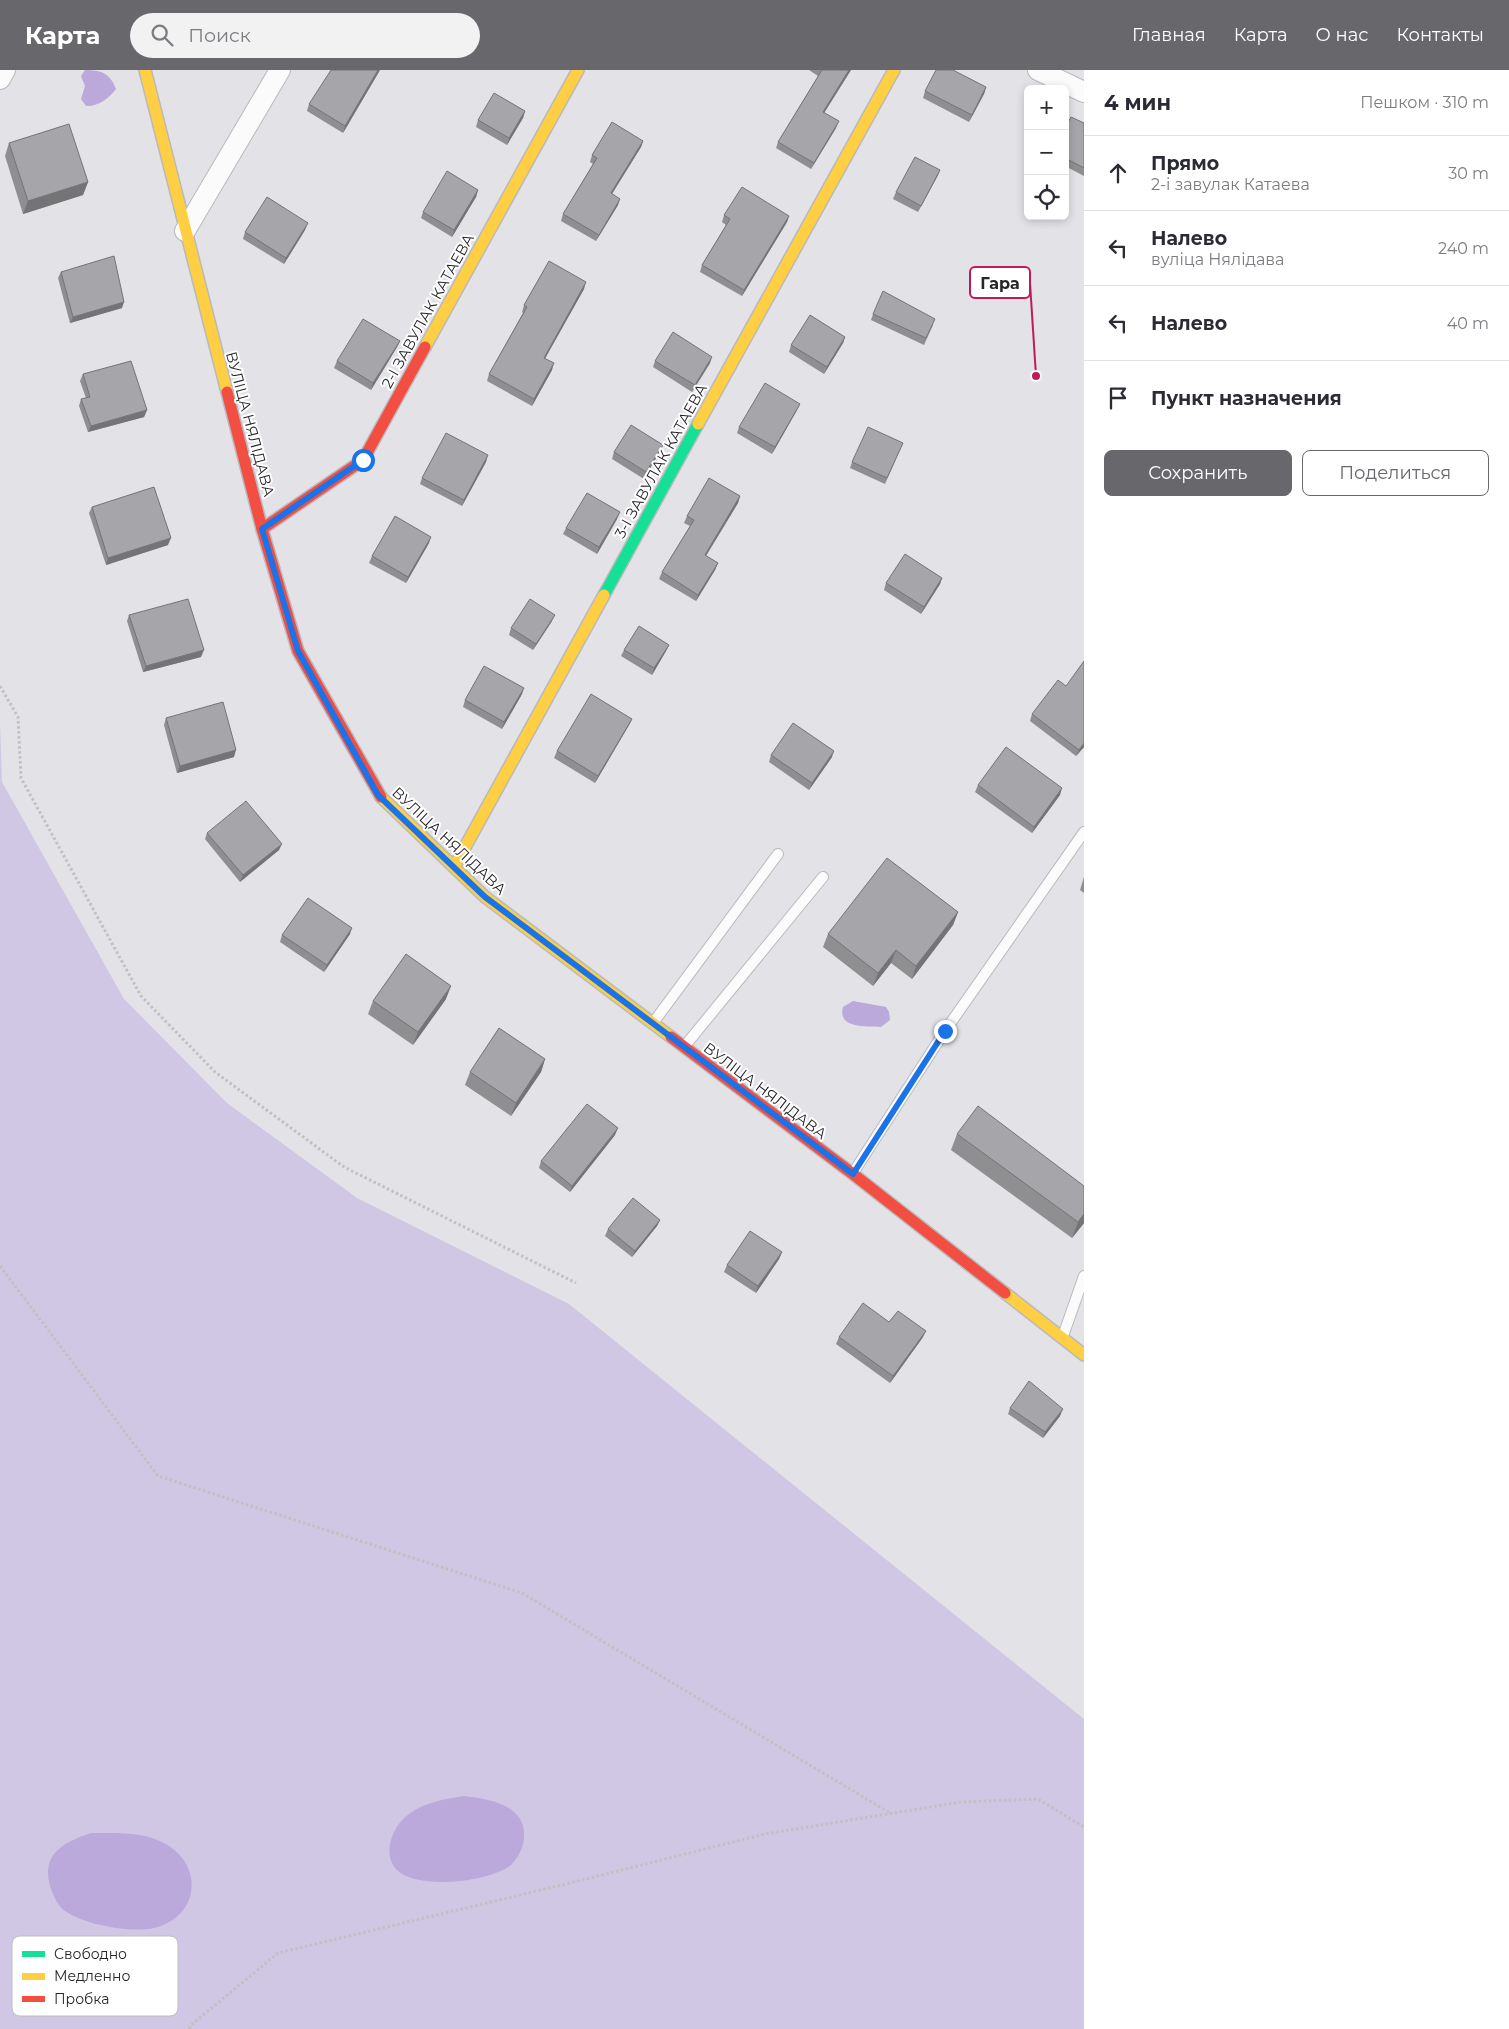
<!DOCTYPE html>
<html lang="ru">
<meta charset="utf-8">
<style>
:root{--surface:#fff;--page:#f2f2f3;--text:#2b2b33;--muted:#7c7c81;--line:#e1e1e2;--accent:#68676c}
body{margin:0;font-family:Montserrat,sans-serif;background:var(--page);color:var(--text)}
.controls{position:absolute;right:15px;top:15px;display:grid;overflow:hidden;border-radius:8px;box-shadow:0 2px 8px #0003}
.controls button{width:45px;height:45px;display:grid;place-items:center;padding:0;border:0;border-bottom:1px solid var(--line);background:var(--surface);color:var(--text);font:25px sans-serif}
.stop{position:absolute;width:15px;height:15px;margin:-11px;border:4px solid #1a73e8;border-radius:50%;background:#fff}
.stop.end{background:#1a73e8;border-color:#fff;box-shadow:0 1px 5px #0008}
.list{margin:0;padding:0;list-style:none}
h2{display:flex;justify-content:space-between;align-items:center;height:65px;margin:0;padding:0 20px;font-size:21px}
h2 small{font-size:16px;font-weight:400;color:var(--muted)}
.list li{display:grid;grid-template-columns:32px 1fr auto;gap:15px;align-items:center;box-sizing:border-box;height:75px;padding:0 20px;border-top:1px solid var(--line)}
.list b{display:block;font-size:19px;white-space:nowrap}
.list p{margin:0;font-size:16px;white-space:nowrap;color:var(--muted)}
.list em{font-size:16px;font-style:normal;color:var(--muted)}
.actions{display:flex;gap:10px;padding:15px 20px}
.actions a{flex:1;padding:11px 0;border:1px solid var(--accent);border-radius:8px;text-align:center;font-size:18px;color:var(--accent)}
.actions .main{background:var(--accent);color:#fff}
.icon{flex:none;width:28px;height:28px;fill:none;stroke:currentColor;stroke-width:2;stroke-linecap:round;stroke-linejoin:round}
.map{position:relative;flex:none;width:1084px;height:1959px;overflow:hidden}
header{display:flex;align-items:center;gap:30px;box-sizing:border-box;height:70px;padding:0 25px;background:var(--accent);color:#fff}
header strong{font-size:24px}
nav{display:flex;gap:28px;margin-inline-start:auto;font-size:18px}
.search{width:350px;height:45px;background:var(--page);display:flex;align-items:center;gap:12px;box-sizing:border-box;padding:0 18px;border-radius:28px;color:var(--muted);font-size:19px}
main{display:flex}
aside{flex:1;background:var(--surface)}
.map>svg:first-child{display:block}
.green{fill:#d0c7e5}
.water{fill:#baa9da}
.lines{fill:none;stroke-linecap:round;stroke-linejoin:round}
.lane-casing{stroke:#bab9bd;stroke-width:12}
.street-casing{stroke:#bab9bd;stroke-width:22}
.fast-casing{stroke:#bab9bd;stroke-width:14}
.slow-casing{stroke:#bab9bd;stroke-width:14}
.jam-casing{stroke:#bab9bd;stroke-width:14}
.path{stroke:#c1c1c3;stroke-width:3;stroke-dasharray:2.5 2.5;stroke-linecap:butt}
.lane{stroke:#fbfbfb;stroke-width:10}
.street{stroke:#fbfbfb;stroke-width:20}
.fast{stroke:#16e098;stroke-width:11}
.slow{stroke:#ffcf43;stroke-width:11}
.jam{stroke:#f24e42;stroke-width:11}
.wall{fill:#8f8e91}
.shaded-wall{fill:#747476}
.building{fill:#a6a5a9;stroke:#747476}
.route{stroke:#1a73e8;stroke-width:6}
.labels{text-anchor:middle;stroke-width:4;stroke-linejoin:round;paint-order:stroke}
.street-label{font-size:15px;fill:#262529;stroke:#fff}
.key{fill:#fff;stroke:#bebebf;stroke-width:1}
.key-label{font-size:14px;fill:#262529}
.leader{fill:none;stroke:#c2185b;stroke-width:2}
.callout-dot{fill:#c2185b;stroke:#fff;stroke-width:2}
.callout{fill:#fff;stroke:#c2185b;stroke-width:2}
.callout-label{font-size:16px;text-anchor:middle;font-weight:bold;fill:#262529}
</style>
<header>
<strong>Карта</strong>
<div class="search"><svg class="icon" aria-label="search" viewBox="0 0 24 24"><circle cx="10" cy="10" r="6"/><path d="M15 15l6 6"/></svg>Поиск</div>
<nav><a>Главная</a><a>Карта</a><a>О нас</a><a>Контакты</a></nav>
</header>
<main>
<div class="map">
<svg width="1084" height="1959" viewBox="0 0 1084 1959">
<rect width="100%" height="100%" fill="#e3e2e7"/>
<path class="green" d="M 0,653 L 2,712 L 124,929 L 227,1033 L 357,1128 L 569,1234 L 1084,1649 L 1084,1959 L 0,1959 Z"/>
<g class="water">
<path d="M 85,0 C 101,0 110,3 116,19 C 109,28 98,37 86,36 L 81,29 L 85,16 L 81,6 Z"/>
<path d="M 853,931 L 886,937 L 889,942 L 890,950 L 881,957 C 867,956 837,959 843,937 Z"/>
<path d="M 464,1726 C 489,1729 527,1735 524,1768 C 523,1778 518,1788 511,1795 C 490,1812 416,1821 396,1799 C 389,1791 388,1780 391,1770 C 401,1737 433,1731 464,1726 Z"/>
<path d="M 91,1763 C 116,1763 147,1761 169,1776 C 205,1800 197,1848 154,1858 C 131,1863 85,1855 65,1841 C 58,1836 54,1827 51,1819 C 40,1784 62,1773 91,1763 Z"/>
</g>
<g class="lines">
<g class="lane-casing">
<g id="lane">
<path d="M 653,953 L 778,784"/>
<path d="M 684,977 L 823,807"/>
<path d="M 853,1103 L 945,961 L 1084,762"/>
<path d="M 1063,1266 L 1084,1206"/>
</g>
</g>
<g class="street-casing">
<g id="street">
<path d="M 1038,0 L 1084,22"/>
<path d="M 0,9 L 5,0"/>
<path d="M 185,161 L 280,0"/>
</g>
</g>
<g class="fast-casing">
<path id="fast" d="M 604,525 L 698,354"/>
</g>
<g class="slow-casing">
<g id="slow">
<path d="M 145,0 L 227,322"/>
<path d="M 425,277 L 578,0"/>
<path d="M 698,354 L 894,0"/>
<path d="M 381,727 L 485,827 L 671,967"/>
<path d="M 454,797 L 604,525"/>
<path d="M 1005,1223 L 1084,1285"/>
</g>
</g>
<g class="jam-casing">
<g id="jam">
<path d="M 227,322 L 262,459 L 298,581 L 381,727"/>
<path d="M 262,459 L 363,390 L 425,277"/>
<path d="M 671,967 L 853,1104 L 1005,1223"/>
</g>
</g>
<g class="path">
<path d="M 0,616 L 18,647 L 21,708 L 141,926 L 215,1002 L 344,1097 L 576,1213"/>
<path d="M 0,1196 L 158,1406 L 522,1523 L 890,1743"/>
<path d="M 190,1959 L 190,1956 L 278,1883 L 566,1814 L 765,1764 L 961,1732 L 1038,1729 L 1084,1757"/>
</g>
<use href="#lane" class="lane"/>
<use href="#street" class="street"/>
<use href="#fast" class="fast"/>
<use href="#slow" class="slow"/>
<use href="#jam" class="jam"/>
</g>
<g class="wall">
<path d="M 380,0 L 343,63 L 307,41 L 309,34 Z"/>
<path d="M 809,0 L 851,0 L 824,42 L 836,58 L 811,99 L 776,78 L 778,72 L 818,6 Z"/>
<path d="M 986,17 L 984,24 L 969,52 L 923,28 L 925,21 Z"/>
<path d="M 525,41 L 523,48 L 507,75 L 476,57 L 478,50 Z"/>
<path d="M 1084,53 L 1084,106 L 1065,96 L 1065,58 Z"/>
<path d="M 643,71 L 641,77 L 612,124 L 618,135 L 596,171 L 561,151 L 563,144 L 593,94 L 590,92 L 592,85 Z"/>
<path d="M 9,73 L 88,112 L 83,125 L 23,144 L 5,86 Z"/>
<path d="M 940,100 L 937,107 L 918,142 L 893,129 L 896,122 Z"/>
<path d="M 478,120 L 476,127 L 452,167 L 421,148 L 423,142 Z"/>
<path d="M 724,145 L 789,146 L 787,152 L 742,226 L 700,202 L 702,195 L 726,155 L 722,152 Z"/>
<path d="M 305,160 L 284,194 L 243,169 L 245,162 Z"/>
<path d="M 61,202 L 122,238 L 70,253 L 58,208 Z"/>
<path d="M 584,219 L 545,288 L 552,300 L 532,336 L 487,311 L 489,304 L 523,243 L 522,242 L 524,235 Z"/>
<path d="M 873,244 L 933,255 L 924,275 L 871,250 Z"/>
<path d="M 845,267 L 843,273 L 824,304 L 789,282 L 791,275 Z"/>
<path d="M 400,271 L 397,277 L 371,320 L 334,298 L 337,291 Z"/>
<path d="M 655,291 L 710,293 L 692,322 L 653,297 Z"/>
<path d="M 83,304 L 147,340 L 144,347 L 88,362 L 79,336 L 81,329 L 86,328 L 80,311 Z"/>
<path d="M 797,340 L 772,384 L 737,363 L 739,357 Z"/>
<path d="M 903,373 L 885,414 L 850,398 L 852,392 Z"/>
<path d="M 663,375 L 660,381 L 644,409 L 612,389 L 614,382 Z"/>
<path d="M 486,392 L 462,436 L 420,414 L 422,408 Z"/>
<path d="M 740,426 L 738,433 L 706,486 L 718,493 L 715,500 L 696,531 L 659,509 L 662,502 L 690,456 L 684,453 L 687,446 Z"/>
<path d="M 92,437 L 168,475 L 106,495 L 89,443 Z"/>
<path d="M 617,449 L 597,484 L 563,464 L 566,458 Z"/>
<path d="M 429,473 L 406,513 L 369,493 L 372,486 Z"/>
<path d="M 942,508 L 940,514 L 921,544 L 884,520 L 886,513 Z"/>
<path d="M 129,545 L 201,587 L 143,602 L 127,551 Z"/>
<path d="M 552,551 L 533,580 L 509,565 L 511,558 Z"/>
<path d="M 669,575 L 666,581 L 652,605 L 621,586 L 624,580 Z"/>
<path d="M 522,624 L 502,659 L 463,637 L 465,630 Z"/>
<path d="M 1032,644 L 1084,677 L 1076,686 L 1030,651 Z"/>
<path d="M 166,648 L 234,687 L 177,703 L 164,655 Z"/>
<path d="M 632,649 L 629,655 L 595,713 L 554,688 L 557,681 Z"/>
<path d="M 771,685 L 832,687 L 809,720 L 769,692 Z"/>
<path d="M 978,715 L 1060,725 L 1032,763 L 975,722 Z"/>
<path d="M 207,763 L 279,780 L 240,812 L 205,769 Z"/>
<path d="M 1084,807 L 1084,823 L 1080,820 Z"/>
<path d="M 958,842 L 953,855 L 912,909 L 891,893 L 873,916 L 823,877 L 828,864 Z"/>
<path d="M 350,864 L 324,902 L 280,872 L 282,865 Z"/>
<path d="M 446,929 L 413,975 L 368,944 L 373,931 Z"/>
<path d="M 545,989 L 541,1002 L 511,1046 L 465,1015 L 470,1002 Z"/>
<path d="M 957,1064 L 1084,1116 L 1084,1153 L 1072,1168 L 951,1080 Z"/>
<path d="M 615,1065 L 570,1122 L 539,1098 L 541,1091 Z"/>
<path d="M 660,1150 L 657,1156 L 632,1187 L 605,1166 L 608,1159 Z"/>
<path d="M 782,1182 L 779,1189 L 756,1223 L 724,1202 L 727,1195 Z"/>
<path d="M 889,1252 L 923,1267 L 890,1313 L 836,1274 L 839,1267 Z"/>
<path d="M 1010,1338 L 1060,1346 L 1043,1368 L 1008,1344 Z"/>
</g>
<g class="shaded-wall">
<path d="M 378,0 L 380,0 L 343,63 L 345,56 Z"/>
<path d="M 849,0 L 851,0 L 821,48 L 823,42 Z"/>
<path d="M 986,17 L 984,24 L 969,52 L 972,45 Z"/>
<path d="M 525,41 L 523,48 L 507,75 L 509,68 Z"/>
<path d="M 839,51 L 836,58 L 811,99 L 814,93 Z"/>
<path d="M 643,71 L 641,77 L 608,130 L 611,123 Z"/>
<path d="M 940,100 L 937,107 L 918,142 L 921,136 Z"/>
<path d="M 88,112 L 83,125 L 23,144 L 28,131 Z"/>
<path d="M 478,120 L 476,127 L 452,167 L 454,160 Z"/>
<path d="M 620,129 L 618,135 L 596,171 L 599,165 Z"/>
<path d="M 789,146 L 787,152 L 742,226 L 744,220 Z"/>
<path d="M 308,153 L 305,160 L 284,194 L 286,188 Z"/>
<path d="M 586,212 L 584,219 L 542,294 L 544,288 Z"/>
<path d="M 124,232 L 122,238 L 70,253 L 73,247 Z"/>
<path d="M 845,267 L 843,273 L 824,304 L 827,297 Z"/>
<path d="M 400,271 L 397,277 L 371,320 L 373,313 Z"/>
<path d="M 712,287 L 710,293 L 692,322 L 695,315 Z"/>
<path d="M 554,293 L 552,300 L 532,336 L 534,329 Z"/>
<path d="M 800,334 L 797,340 L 772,384 L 775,377 Z"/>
<path d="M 147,340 L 144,347 L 88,362 L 91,356 Z"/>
<path d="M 663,375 L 660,381 L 644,409 L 646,402 Z"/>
<path d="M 488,385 L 486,392 L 462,436 L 464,430 Z"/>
<path d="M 740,426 L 738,433 L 702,492 L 705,485 Z"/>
<path d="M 620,442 L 617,449 L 597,484 L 599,477 Z"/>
<path d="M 431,467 L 429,473 L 406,513 L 408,507 Z"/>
<path d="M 171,468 L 168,475 L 106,495 L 108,488 Z"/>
<path d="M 718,493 L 715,500 L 696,531 L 698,525 Z"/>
<path d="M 942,508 L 940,514 L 921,544 L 924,537 Z"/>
<path d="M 555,545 L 552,551 L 533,580 L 536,574 Z"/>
<path d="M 669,575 L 666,581 L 652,605 L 654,598 Z"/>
<path d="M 204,580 L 201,587 L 143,602 L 146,596 Z"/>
<path d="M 524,618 L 522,624 L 502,659 L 504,652 Z"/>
<path d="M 632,649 L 629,655 L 595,713 L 598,706 Z"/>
<path d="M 1084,673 L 1084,677 L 1076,686 L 1079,680 Z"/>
<path d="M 236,680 L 234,687 L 177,703 L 180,696 Z"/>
<path d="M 834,681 L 832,687 L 809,720 L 812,713 Z"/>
<path d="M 1062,718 L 1060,725 L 1032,763 L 1034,757 Z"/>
<path d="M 282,774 L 279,780 L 240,812 L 243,805 Z"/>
<path d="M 958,842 L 953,855 L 912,909 L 916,896 Z"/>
<path d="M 352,858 L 350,864 L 324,902 L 327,895 Z"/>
<path d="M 896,880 L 891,893 L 873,916 L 878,903 Z"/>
<path d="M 451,916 L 446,929 L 413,975 L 418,962 Z"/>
<path d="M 545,989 L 541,1002 L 511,1046 L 516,1033 Z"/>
<path d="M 618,1058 L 615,1065 L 570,1122 L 572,1116 Z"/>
<path d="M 1084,1144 L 1084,1153 L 1072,1168 L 1078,1152 Z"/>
<path d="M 660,1150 L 657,1156 L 632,1187 L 635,1181 Z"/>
<path d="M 782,1182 L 779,1189 L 756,1223 L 758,1216 Z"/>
<path d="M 926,1261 L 923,1267 L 890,1313 L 893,1306 Z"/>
<path d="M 1063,1339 L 1060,1346 L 1043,1368 L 1045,1362 Z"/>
</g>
<g class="building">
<path d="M 331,0 L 378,0 L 345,56 L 309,34 Z"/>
<path d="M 822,0 L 849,0 L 823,42 L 839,51 L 814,93 L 778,72 Z"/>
<path d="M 936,0 L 953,0 L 986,17 L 972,45 L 925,21 Z"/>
<path d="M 494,23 L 525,41 L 509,68 L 478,50 Z"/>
<path d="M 1071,47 L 1084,53 L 1084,98 L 1065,88 L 1065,58 Z"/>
<path d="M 612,52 L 643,71 L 611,123 L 620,129 L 599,165 L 563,144 L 597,88 L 592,85 Z"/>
<path d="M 69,54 L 88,112 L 28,131 L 9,73 Z"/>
<path d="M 915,87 L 940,100 L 921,136 L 896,122 Z"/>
<path d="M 447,101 L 478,120 L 454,160 L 423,142 Z"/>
<path d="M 742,117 L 789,146 L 744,220 L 702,195 L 730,149 L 724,145 Z"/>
<path d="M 267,127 L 308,153 L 286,188 L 245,162 Z"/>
<path d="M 114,186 L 124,232 L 73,247 L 61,202 Z"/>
<path d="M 549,191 L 586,212 L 544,288 L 554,293 L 534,329 L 489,304 L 527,237 L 524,235 Z"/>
<path d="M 883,221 L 935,249 L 926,268 L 873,244 Z"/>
<path d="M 810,245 L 845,267 L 827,297 L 791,275 Z"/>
<path d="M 363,249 L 400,271 L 373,313 L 337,291 Z"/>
<path d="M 673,262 L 712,287 L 695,315 L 655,291 Z"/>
<path d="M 131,291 L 147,340 L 91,356 L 81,329 L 90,327 L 83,304 Z"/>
<path d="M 765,313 L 800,334 L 775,377 L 739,357 Z"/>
<path d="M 631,355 L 663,375 L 646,402 L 614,382 Z"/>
<path d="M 868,357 L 903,373 L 887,408 L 852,392 Z"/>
<path d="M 446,363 L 488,385 L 464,430 L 422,408 Z"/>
<path d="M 709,408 L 740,426 L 705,485 L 718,493 L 698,525 L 662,502 L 694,450 L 687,446 Z"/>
<path d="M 154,417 L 171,468 L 108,488 L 92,437 Z"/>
<path d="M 587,423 L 620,442 L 599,477 L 566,458 Z"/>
<path d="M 395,446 L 431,467 L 408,507 L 372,486 Z"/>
<path d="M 905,484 L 942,508 L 924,537 L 886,513 Z"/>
<path d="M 188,529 L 204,580 L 146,596 L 129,545 Z"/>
<path d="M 530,529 L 555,545 L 536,574 L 511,558 Z"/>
<path d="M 639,556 L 669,575 L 654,598 L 624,580 Z"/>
<path d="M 1084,591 L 1084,673 L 1079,680 L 1032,644 L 1058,610 L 1066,616 Z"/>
<path d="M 484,596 L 524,618 L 504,652 L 465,630 Z"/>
<path d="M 591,624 L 632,649 L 598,706 L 557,681 Z"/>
<path d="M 223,632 L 236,680 L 180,696 L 166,648 Z"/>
<path d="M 793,653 L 834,681 L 812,713 L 771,685 Z"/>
<path d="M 1006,677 L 1062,718 L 1034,757 L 978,715 Z"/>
<path d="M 246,731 L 282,774 L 243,805 L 207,763 Z"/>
<path d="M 887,788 L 958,842 L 916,896 L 896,880 L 878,903 L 828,864 Z"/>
<path d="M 308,828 L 352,858 L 327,895 L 282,865 Z"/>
<path d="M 406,884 L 451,916 L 418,962 L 373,931 Z"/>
<path d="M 499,958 L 545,989 L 516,1033 L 470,1002 Z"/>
<path d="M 587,1034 L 618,1058 L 572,1116 L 541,1091 Z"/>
<path d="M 978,1036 L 1084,1116 L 1084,1144 L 1078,1152 L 957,1064 Z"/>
<path d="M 633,1128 L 660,1150 L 635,1181 L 608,1159 Z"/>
<path d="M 750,1161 L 782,1182 L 758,1216 L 727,1195 Z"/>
<path d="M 863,1233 L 889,1252 L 898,1241 L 926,1261 L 893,1306 L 839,1267 Z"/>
<path d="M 1029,1311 L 1063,1339 L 1045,1362 L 1010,1338 Z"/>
</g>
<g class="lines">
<path class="route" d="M 363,390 L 262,459 L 298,581 L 378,725 L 485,827 L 853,1104 L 945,961"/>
</g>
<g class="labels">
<g class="street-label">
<text transform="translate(428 241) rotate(-61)" y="5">2-І ЗАВУЛАК КАТАЕВА</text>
<text transform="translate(250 354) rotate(75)" y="5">ВУЛІЦА НЯЛІДАВА</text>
<text transform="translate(661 391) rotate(-61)" y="5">3-І ЗАВУЛАК КАТАЕВА</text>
<text transform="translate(449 771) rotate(43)" y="5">ВУЛІЦА НЯЛІДАВА</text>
<text transform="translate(765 1021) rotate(37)" y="5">ВУЛІЦА НЯЛІДАВА</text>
</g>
</g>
<rect x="12" y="1866" width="166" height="80" rx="8" class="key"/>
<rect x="22" y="1881" width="23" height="6" fill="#16e098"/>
<rect x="22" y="1903" width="23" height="7" fill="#ffcf43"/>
<rect x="22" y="1926" width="23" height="6" fill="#f24e42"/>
<g class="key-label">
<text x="54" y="1889">Свободно</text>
<text x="54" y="1911">Медленно</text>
<text x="54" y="1934">Пробка</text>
</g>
<path class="leader" d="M1036 306L1030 213"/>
<circle class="callout-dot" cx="1036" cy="306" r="5"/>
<rect class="callout" x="970" y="197" width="60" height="31" rx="5"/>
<g class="callout-label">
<text x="1000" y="219">Гара</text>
</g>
</svg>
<div class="controls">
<button>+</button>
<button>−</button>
<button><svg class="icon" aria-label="locate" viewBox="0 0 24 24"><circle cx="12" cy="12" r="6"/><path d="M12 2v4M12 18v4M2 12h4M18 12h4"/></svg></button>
</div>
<div class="stop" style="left:363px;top:390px"></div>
<div class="stop end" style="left:945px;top:961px"></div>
</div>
<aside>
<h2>4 мин<small>Пешком · 310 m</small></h2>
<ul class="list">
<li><svg class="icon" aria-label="ahead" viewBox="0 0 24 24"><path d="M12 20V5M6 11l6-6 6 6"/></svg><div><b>Прямо</b><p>2-і завулак Катаева</p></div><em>30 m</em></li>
<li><svg class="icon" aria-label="left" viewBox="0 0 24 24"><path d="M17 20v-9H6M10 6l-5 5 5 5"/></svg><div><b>Налево</b><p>вуліца Нялідава</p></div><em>240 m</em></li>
<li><svg class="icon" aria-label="left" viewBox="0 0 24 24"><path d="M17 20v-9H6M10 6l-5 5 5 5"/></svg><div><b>Налево</b></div><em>40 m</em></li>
<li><svg class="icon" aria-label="arrive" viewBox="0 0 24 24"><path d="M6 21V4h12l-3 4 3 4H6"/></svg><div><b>Пункт назначения</b></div></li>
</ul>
<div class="actions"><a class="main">Сохранить</a><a>Поделиться</a></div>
</aside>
</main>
